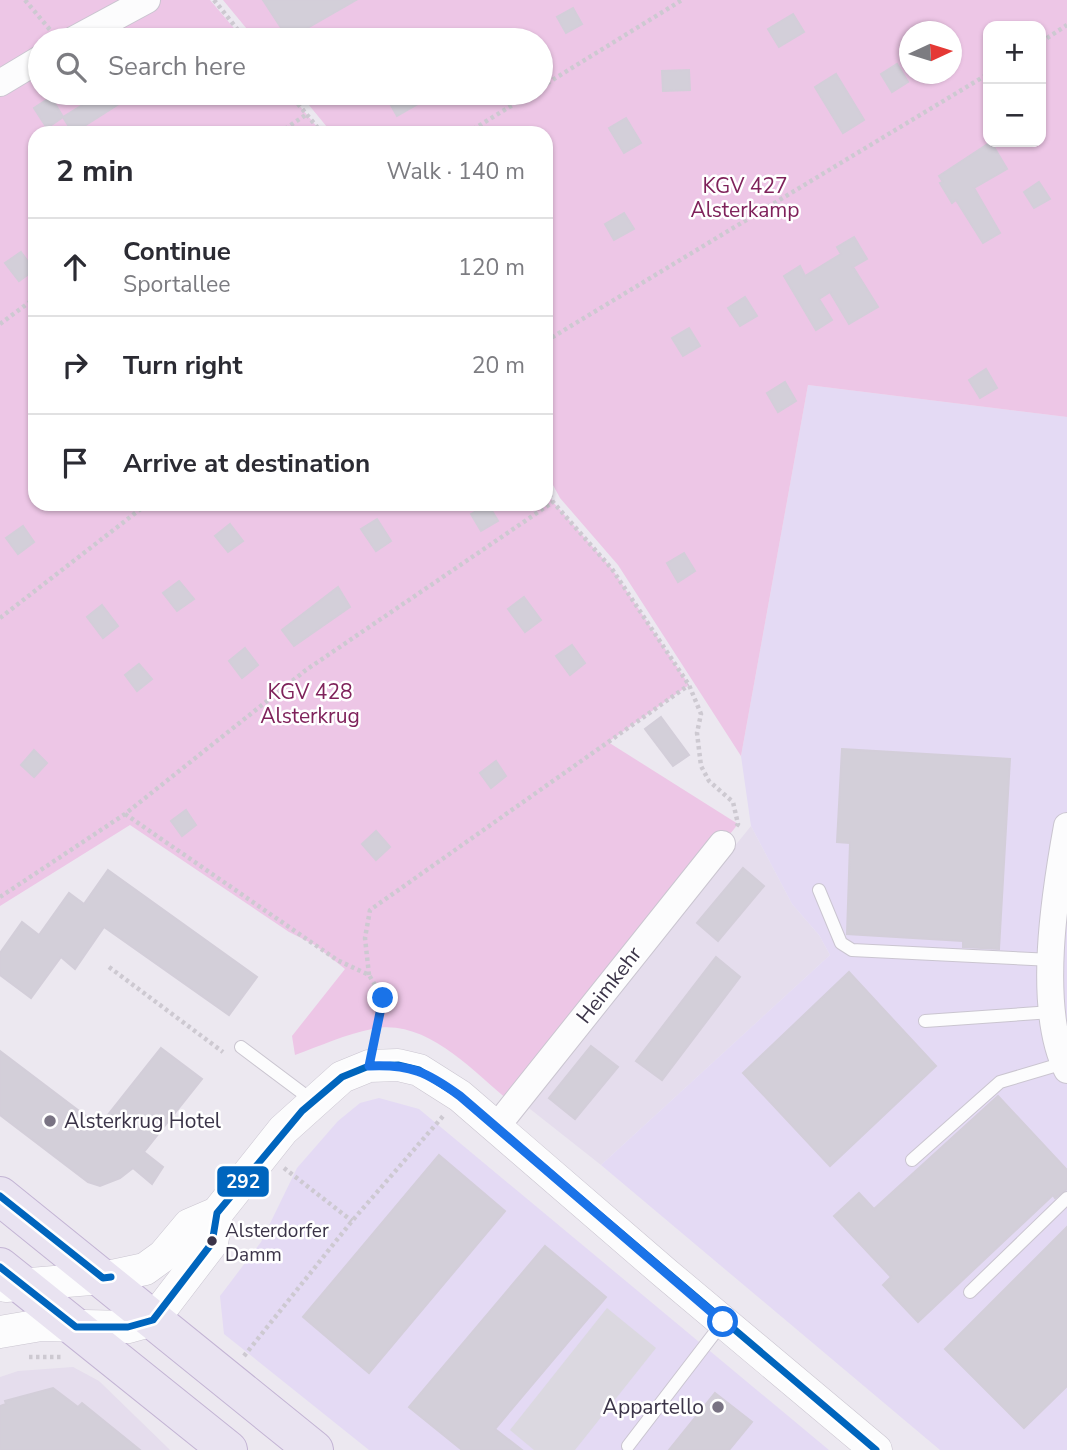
<!DOCTYPE html>
<meta charset="utf-8">
<style>
:root{--surface:#fff;--page:#f2f2f3;--text:#2b2b33;--muted:#7c7c81;--line:#e1e1e2}
body{margin:0;font-family:"Nunito Sans",sans-serif;background:var(--page);color:var(--text)}
.controls{position:absolute;right:21px;top:21px;display:grid;overflow:hidden;border-radius:14px;box-shadow:0 2px 5px #0004}
.controls button{width:63px;height:63px;display:grid;place-items:center;padding:0;border:0;border-bottom:2px solid var(--line);background:var(--surface);color:var(--text);font:35px sans-serif}
.compass{position:absolute;left:899px;top:21px;width:63px;height:63px;border-radius:50%;background:var(--surface);box-shadow:0 2px 5px #0004;rotate:86deg}
.stop{position:absolute;width:21px;height:21px;margin:-16px;border:5px solid #1a73e8;border-radius:50%;background:#fff}
.stop.end{background:#1a73e8;border-color:#fff;box-shadow:0 2px 7px #0008}
.list{margin:0;padding:0;list-style:none}
h2{display:flex;justify-content:space-between;align-items:center;height:91px;margin:0;padding:0 28px;font-size:30px}
h2 small{font-size:23px;font-weight:400;color:var(--muted)}
.list li{display:grid;grid-template-columns:46px 1fr auto;gap:21px;align-items:center;box-sizing:border-box;height:98px;padding:0 28px;border-top:2px solid var(--line)}
.list b{display:block;font-size:26px;white-space:nowrap}
.list p{margin:0;font-size:23px;white-space:nowrap;color:var(--muted)}
.list em{font-size:23px;font-style:normal;color:var(--muted)}
.icon{flex:none;width:38px;height:38px;fill:none;stroke:currentColor;stroke-width:2;stroke-linecap:round;stroke-linejoin:round}
.map{position:relative;flex:none;width:1067px;height:1450px;overflow:hidden}
.search{position:absolute;background:var(--surface);box-shadow:0 2px 5px #0004;left:28px;top:28px;width:525px;height:77px;display:flex;align-items:center;gap:18px;box-sizing:border-box;padding:0 24px;border-radius:38px;color:var(--muted);font-size:26px}
.panel{position:absolute;background:var(--surface);box-shadow:0 2px 5px #0004;left:28px;top:126px;width:525px;height:385px;border-radius:21px}
.map>svg:first-child{display:block}
.residential{fill:#e5dded}
.commercial{fill:#e4daf4}
.green{fill:#edc6e6;fill-rule:evenodd}
.parking{fill:#dbd8e0}
.building{fill:#d3cfd9;stroke:#d3ced9;stroke-width:2}
.lines{fill:none;stroke-linecap:round;stroke-linejoin:round}
.service-casing{stroke:#cac5d0;stroke-width:14}
.minor-casing{stroke:#cac5d0;stroke-width:28}
.tertiary-casing{stroke:#cac5d0;stroke-width:33}
.primary-casing{stroke:#c3b4d4;stroke-width:40}
.path{stroke:#cdc9d1;stroke-width:4.5;stroke-dasharray:3.5 3.5;stroke-linecap:butt}
.service{stroke:#fcfcfd;stroke-width:12}
.minor{stroke:#fcfcfd;stroke-width:26}
.tertiary{stroke:#fcfcfd;stroke-width:32}
.primary{stroke:#e9e3f1;stroke-width:38}
.bus-1-casing{stroke:#fff;stroke-width:12}
.bus-1{stroke:#0065bd;stroke-width:7}
.route{stroke:#1a73e8;stroke-width:9}
.poi-dot{fill:#797383;stroke:#fff;stroke-width:2.5}
.bus-dot{fill:#3b3448;stroke:#fff;stroke-width:2.5}
.labels{text-anchor:middle;stroke-width:5;stroke-linejoin:round;paint-order:stroke}
.bus-label{font-size:19px;fill:#3b3448;stroke:#fff;text-anchor:start}
.park-label{font-size:21px;fill:#7f225b;stroke:#fff}
.street-label{font-size:21px;fill:#3b3448;stroke:#fff}
.poi-label{font-size:21px;fill:#3b3448;stroke:#fff;text-anchor:start}
.line-badge{stroke:#fff;stroke-width:2.5}
.badge-label{font-size:19px;text-anchor:middle;font-weight:bold;fill:#fff}
</style>
<div class="map">
<svg width="1067" height="1450" viewBox="0 0 1067 1450">
<rect width="100%" height="100%" fill="#ece8f0"/>
<g class="residential">
<path d="M 751,826 L 792,904 L 819,935 L 830,955 L 601,1165 L 525,1105 Z"/>
<path d="M 73,1367 L 99,1381 L 170,1450 L 0,1450 L 0,1377 L 18,1371 Z"/>
</g>
<g class="commercial">
<path d="M 808,385 L 1067,417 L 1067,1450 L 940,1450 L 601,1165 L 830,955 L 819,935 L 792,904 L 751,826 L 741,756 Z"/>
<path d="M 379,1098 L 419,1109 L 829,1450 L 369,1450 L 224,1334 L 220,1296 L 261,1242 L 297,1168 L 338,1121 L 360,1103 Z"/>
</g>
<g class="green">
<path d="M 0,0 L 210,0 L 244,40 L 40,40 L 40,93 L 289,93 L 322,133 L 35,133 L 35,504 L 546,504 L 546,488 L 553,502 L 612,569 L 689,685 L 608,742 L 738,824 L 514,1105 C 475,1074 427,1017 372,1029 C 346,1034 320,1046 295,1055 L 292,1036 L 345,969 L 315,945 L 289,932 L 130,825 L 0,906 Z"/>
<path d="M 223,0 L 1067,0 L 1067,417 L 808,385 L 741,756 L 618,565 L 560,498 L 546,472 L 546,133 L 332,133 L 299,93 L 541,93 L 541,40 L 256,40 ZM 988,26 L 1041,26 L 1041,142 L 988,142 ZM 909,32 L 951,32 L 951,74 L 909,74 Z"/>
</g>
<path class="parking" d="M 607,1308 L 656,1348 L 575,1450 L 534,1450 L 510,1430 Z"/>
<g class="building">
<path d="M 263,0 L 356,0 L 304,30 L 310,40 L 289,40 Z"/>
<path d="M 573,8 L 582,24 L 566,33 L 557,17 Z"/>
<path d="M 793,14 L 804,32 L 779,47 L 768,29 Z"/>
<path d="M 897,64 L 908,82 L 892,92 L 881,74 Z"/>
<path d="M 689,70 L 690,90 L 663,91 L 662,71 Z"/>
<path d="M 836,74 L 864,120 L 843,133 L 815,87 Z"/>
<path d="M 102,93 L 136,93 L 73,133 L 63,117 Z"/>
<path d="M 384,93 L 437,93 L 397,116 Z"/>
<path d="M 51,97 L 63,117 L 47,128 L 34,108 Z"/>
<path d="M 626,118 L 641,143 L 624,153 L 609,128 Z"/>
<path d="M 991,142 L 1007,169 L 974,188 L 1000,233 L 983,243 L 956,200 L 952,203 L 940,183 L 943,182 L 939,176 Z"/>
<path d="M 1039,182 L 1050,199 L 1034,208 L 1024,192 Z"/>
<path d="M 624,213 L 634,229 L 614,240 L 605,224 Z"/>
<path d="M 854,237 L 867,259 L 853,267 L 878,307 L 849,324 L 830,292 L 819,299 L 832,320 L 816,330 L 784,276 L 800,266 L 805,276 L 841,254 L 837,247 Z"/>
<path d="M 21,252 L 34,270 L 19,281 L 5,263 Z"/>
<path d="M 745,297 L 757,316 L 740,326 L 728,308 Z"/>
<path d="M 689,328 L 700,346 L 683,356 L 672,338 Z"/>
<path d="M 986,369 L 997,388 L 980,398 L 969,380 Z"/>
<path d="M 785,382 L 796,401 L 778,412 L 767,393 Z"/>
<path d="M 488,504 L 498,521 L 481,531 L 471,514 Z"/>
<path d="M 377,519 L 391,541 L 376,551 L 361,529 Z"/>
<path d="M 230,524 L 243,541 L 228,552 L 215,536 Z"/>
<path d="M 23,526 L 34,542 L 18,554 L 6,538 Z"/>
<path d="M 684,553 L 695,571 L 678,582 L 667,563 Z"/>
<path d="M 179,581 L 194,599 L 177,611 L 163,593 Z"/>
<path d="M 338,587 L 350,607 L 294,646 L 282,630 Z"/>
<path d="M 524,597 L 541,620 L 525,632 L 508,609 Z"/>
<path d="M 102,605 L 118,626 L 103,638 L 87,617 Z"/>
<path d="M 572,645 L 585,663 L 570,675 L 556,656 Z"/>
<path d="M 245,648 L 258,665 L 242,678 L 229,661 Z"/>
<path d="M 139,664 L 152,679 L 137,691 L 125,675 Z"/>
<path d="M 661,717 L 689,755 L 673,766 L 645,729 Z"/>
<path d="M 842,749 L 1010,759 L 999,949 L 963,947 L 963,941 L 847,934 L 850,843 L 837,842 Z"/>
<path d="M 34,750 L 47,763 L 34,777 L 21,765 Z"/>
<path d="M 496,761 L 506,776 L 491,788 L 480,773 Z"/>
<path d="M 186,810 L 196,825 L 182,836 L 171,821 Z"/>
<path d="M 376,831 L 390,847 L 376,860 L 362,844 Z"/>
<path d="M 743,868 L 764,886 L 718,941 L 697,923 Z"/>
<path d="M 108,870 L 257,977 L 229,1015 L 104,927 L 75,969 L 61,957 L 31,998 L 0,975 L 0,953 L 22,922 L 39,935 L 69,893 L 84,904 Z"/>
<path d="M 716,957 L 740,977 L 662,1080 L 636,1061 Z"/>
<path d="M 849,972 L 936,1066 L 830,1166 L 743,1073 Z"/>
<path d="M 591,1046 L 618,1067 L 575,1119 L 549,1098 Z"/>
<path d="M 161,1048 L 202,1079 L 144,1152 L 163,1167 L 152,1184 L 133,1168 L 120,1178 L 100,1186 L 88,1182 L 0,1115 L 0,1051 L 99,1126 Z"/>
<path d="M 998,1096 L 1067,1170 L 1067,1189 L 1055,1198 L 1053,1195 L 918,1322 L 883,1285 L 891,1277 L 834,1216 L 859,1193 L 874,1209 Z"/>
<path d="M 439,1155 L 505,1211 L 369,1373 L 303,1317 Z"/>
<path d="M 1067,1227 L 1067,1386 L 1024,1428 L 945,1349 Z"/>
<path d="M 545,1246 L 606,1297 L 495,1429 L 522,1450 L 462,1450 L 409,1407 Z"/>
<path d="M 53,1388 L 78,1407 L 82,1403 L 140,1450 L 0,1450 L 0,1406 L 6,1404 L 5,1401 Z"/>
<path d="M 715,1393 L 752,1422 L 729,1450 L 669,1450 Z"/>
</g>
<g class="lines">
<g class="service-casing">
<g id="service">
<path d="M 819,890 L 841,943 L 852,950 L 1052,960"/>
<path d="M 925,1021 L 1052,1012"/>
<path d="M 241,1047 L 313,1101"/>
<path d="M 912,1160 L 1000,1082 L 1064,1063"/>
<path d="M 970,1292 L 1067,1198"/>
<path d="M 628,1446 L 723,1322"/>
</g>
</g>
<g class="minor-casing">
<g id="minor">
<path d="M 73,40 L 147,0"/>
<path d="M 0,83 L 40,59"/>
<path d="M 1067,826 C 1055,892 1036,1008 1067,1070"/>
<path d="M 497,1126 L 722,844"/>
</g>
</g>
<g class="tertiary-casing">
<g id="tertiary">
<path d="M 6,1286 L 103,1278 L 145,1269 L 163,1256 L 189,1225 L 217,1213 L 283,1130 L 342,1077 L 369,1066 L 398,1065 L 419,1070 L 460,1096 L 665,1273 L 876,1450"/>
<path d="M 0,1332 L 41,1325 L 128,1327 L 153,1320 L 212,1243 L 217,1213"/>
</g>
</g>
<g class="primary-casing">
<g id="primary">
<path d="M 0,1196 L 314,1450"/>
<path d="M 0,1267 L 228,1450"/>
</g>
</g>
<g class="path">
<path d="M 25,0 L 51,31"/>
<path d="M 214,0 L 246,40"/>
<path d="M 1041,42 L 1067,25"/>
<path d="M 541,87 L 682,0"/>
<path d="M 289,93 L 322,133"/>
<path d="M 279,133 L 307,114"/>
<path d="M 467,133 L 532,93"/>
<path d="M 0,324 L 35,298"/>
<path d="M 546,341 L 988,74"/>
<path d="M 546,488 L 553,502 L 612,569 L 689,685 L 701,714 L 697,733 L 701,766 L 709,781 L 733,802 L 738,824 L 736,827"/>
<path d="M 0,618 L 147,504"/>
<path d="M 125,814 L 337,960 L 369,975 L 383,998 L 374,1041"/>
<path d="M 0,897 L 125,814 L 306,670 L 553,502"/>
<path d="M 109,967 L 223,1052"/>
<path d="M 369,975 L 365,938 L 370,910 L 689,685"/>
<path d="M 284,1168 L 352,1221"/>
<path d="M 244,1356 L 352,1221 L 444,1115"/>
<path d="M 29,1357 L 62,1357"/>
</g>
<use href="#service" class="service"/>
<use href="#minor" class="minor"/>
<use href="#tertiary" class="tertiary"/>
<use href="#primary" class="primary"/>
<g class="bus-1-casing">
<g id="bus-1">
<path d="M 0,1196 L 103,1278 L 111,1277"/>
<path d="M 0,1267 L 76,1327 L 128,1327 L 153,1320 L 212,1243 L 217,1213 L 302,1111 L 342,1077 L 369,1066 L 398,1065 L 419,1070 L 460,1096 L 876,1450"/>
</g>
</g>
<use href="#bus-1" class="bus-1"/>
</g>
<g class="lines">
<path class="route" d="M 383,998 L 369,1066 C 410,1064 427,1072 460,1096 L 723,1322"/>
</g>
<g class="poi-dot">
<circle cx="50" cy="1121" r="7"/>
<circle cx="718" cy="1407" r="7"/>
</g>
<circle class="bus-dot" cx="212" cy="1241" r="6"/>
<g class="labels">
<g class="bus-label">
<text x="225" y="1237">Alsterdorfer<tspan x="225" dy="24">Damm</tspan></text>
</g>
<g class="park-label">
<text x="745" y="193">KGV 427<tspan x="745" dy="24">Alsterkamp</tspan></text>
<text x="310" y="699">KGV 428<tspan x="310" dy="24">Alsterkrug</tspan></text>
</g>
<g class="street-label">
<text transform="translate(609 985) rotate(-52)" y="7">Heimkehr</text>
</g>
<g class="poi-label">
<text x="64" y="1128">Alsterkrug Hotel</text>
<text x="704" y="1414" text-anchor="end">Appartello</text>
</g>
</g>
<rect class="line-badge" x="216" y="1165" width="54" height="33" rx="7" fill="#0065bd"/>
<g class="badge-label">
<text x="243" y="1188">292</text>
</g>
</svg>
<div class="controls">
<button>+</button>
<button>−</button>
</div>
<svg class="compass" viewBox="-18 -18 36 36"><path d="M0-13l5 13h-10z" fill="#e53935"/><path d="M0 13l5-13h-10z" fill="#7c7c81"/></svg>
<div class="stop" style="left:723px;top:1322px"></div>
<div class="stop end" style="left:383px;top:998px"></div>
<div class="search"><svg class="icon" aria-label="search" viewBox="0 0 24 24"><circle cx="10" cy="10" r="6"/><path d="M15 15l6 6"/></svg>Search here</div>
<section class="panel">
<h2>2 min<small>Walk · 140 m</small></h2>
<ul class="list">
<li><svg class="icon" aria-label="ahead" viewBox="0 0 24 24"><path d="M12 20V5M6 11l6-6 6 6"/></svg><div><b>Continue</b><p>Sportallee</p></div><em>120 m</em></li>
<li><svg class="icon" aria-label="right" viewBox="0 0 24 24"><path d="M7 20v-9h11M14 6l5 5-5 5"/></svg><div><b>Turn right</b></div><em>20 m</em></li>
<li><svg class="icon" aria-label="arrive" viewBox="0 0 24 24"><path d="M6 21V4h12l-3 4 3 4H6"/></svg><div><b>Arrive at destination</b></div></li>
</ul>
</section>
</div>
